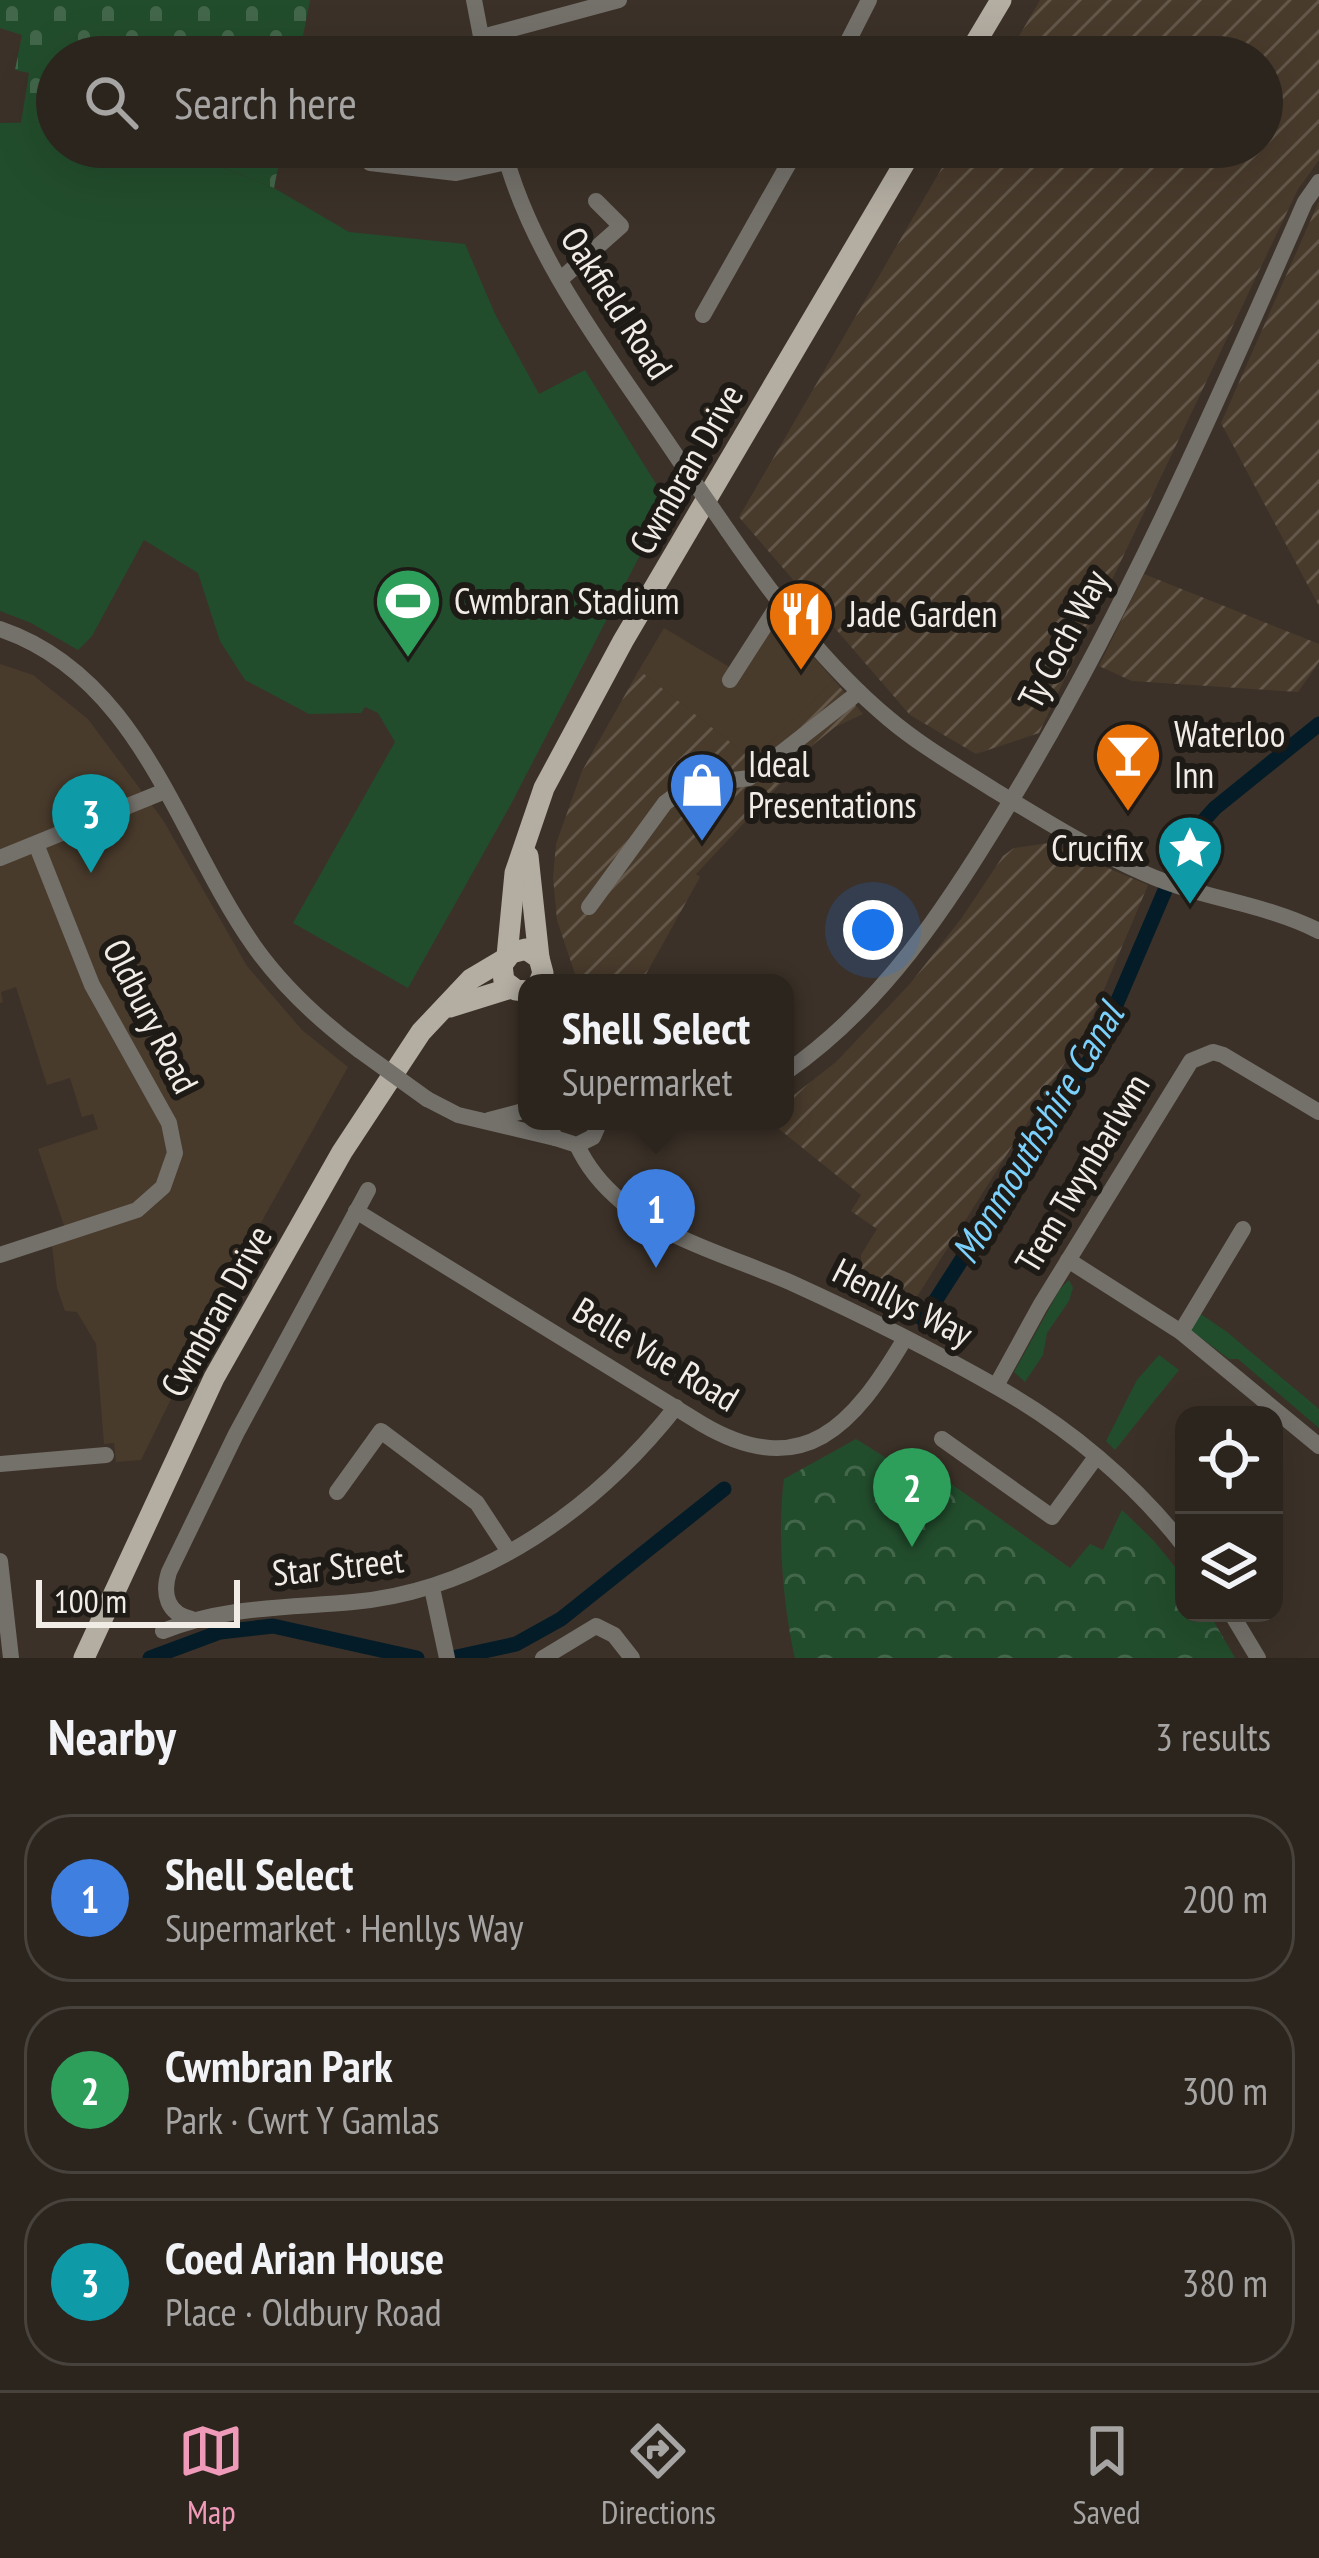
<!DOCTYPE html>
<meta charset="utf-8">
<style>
:root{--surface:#2c251e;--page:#342d27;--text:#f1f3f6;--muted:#a6a5a4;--line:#48423c;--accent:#ef9ab8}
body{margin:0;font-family:"PT Sans Narrow",sans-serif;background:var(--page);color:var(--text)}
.controls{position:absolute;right:36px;bottom:36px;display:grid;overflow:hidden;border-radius:24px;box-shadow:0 12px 48px #0002}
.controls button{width:108px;height:108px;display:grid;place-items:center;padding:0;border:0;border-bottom:3px solid var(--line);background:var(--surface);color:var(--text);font:60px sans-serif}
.scale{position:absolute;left:36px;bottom:30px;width:204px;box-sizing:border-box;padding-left:12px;border:6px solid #f2ece6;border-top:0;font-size:33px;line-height:42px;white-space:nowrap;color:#f2ece6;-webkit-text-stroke:9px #1e1a16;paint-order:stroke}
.you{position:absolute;left:873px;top:930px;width:42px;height:42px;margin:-30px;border:9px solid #fff;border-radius:50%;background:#1a73e8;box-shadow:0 0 0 18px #1a73e833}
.badge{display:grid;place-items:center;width:78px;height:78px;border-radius:50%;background:var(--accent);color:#fff;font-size:39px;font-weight:700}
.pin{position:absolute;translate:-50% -99px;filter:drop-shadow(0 3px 6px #0008)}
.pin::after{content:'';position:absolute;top:63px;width:42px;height:36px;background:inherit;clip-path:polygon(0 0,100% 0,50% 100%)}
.popup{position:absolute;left:518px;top:974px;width:276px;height:156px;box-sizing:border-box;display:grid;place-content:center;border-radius:24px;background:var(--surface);filter:drop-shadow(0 3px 9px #0005);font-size:39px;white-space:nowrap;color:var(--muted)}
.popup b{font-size:45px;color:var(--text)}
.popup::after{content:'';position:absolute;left:50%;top:100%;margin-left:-24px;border:24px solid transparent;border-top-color:var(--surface)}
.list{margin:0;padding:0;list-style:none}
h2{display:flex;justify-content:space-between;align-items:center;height:156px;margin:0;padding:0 48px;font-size:51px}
h2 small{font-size:39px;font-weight:400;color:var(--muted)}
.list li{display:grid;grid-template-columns:78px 1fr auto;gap:36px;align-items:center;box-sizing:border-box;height:168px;margin:0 24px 24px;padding:0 24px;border:3px solid var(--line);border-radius:48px}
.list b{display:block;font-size:45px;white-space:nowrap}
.list p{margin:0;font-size:39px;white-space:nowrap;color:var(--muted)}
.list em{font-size:39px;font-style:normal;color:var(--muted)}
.icon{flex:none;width:66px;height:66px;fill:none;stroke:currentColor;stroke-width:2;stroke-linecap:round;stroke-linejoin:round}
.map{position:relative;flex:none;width:1319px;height:1658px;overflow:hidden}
.search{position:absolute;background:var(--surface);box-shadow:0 12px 48px #0002;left:36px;right:36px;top:36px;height:132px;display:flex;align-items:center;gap:30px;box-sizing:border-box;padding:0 42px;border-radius:66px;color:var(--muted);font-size:45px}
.sheet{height:732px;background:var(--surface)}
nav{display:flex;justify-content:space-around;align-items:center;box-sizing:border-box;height:168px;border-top:3px solid var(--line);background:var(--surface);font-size:33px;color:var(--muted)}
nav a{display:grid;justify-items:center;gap:6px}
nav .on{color:var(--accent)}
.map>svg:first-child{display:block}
.built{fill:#493b2c}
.industrial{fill:url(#industrial-furrows)}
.grass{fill:#224d2c}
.cemetery{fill:url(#cemetery-stones)}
.park{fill:url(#park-crowns)}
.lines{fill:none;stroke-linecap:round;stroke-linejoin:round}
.canal{stroke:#031c28;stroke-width:15}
.minor{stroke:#74716b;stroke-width:16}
.major{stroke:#b3ada2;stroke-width:21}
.minor-bridge{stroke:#74716b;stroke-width:16}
.labels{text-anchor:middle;stroke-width:12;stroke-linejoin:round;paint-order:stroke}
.street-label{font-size:36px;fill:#f2ece6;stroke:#1e1a16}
.poi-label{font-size:36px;fill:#f2ece6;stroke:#1e1a16;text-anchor:start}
.water-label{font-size:39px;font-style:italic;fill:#7bd1fb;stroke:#1e1a16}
</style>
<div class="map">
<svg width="1319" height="1658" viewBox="0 0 1319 1658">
<defs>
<pattern id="industrial-furrows" width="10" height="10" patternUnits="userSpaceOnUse" patternTransform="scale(3)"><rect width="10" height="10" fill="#493b2c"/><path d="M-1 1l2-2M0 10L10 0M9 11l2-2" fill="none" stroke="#64584b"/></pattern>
<pattern id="cemetery-stones" width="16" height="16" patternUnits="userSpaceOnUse" patternTransform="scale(3)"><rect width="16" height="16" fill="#224d2c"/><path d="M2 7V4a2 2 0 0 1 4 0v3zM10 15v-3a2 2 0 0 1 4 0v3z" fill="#43674b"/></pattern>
<pattern id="park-crowns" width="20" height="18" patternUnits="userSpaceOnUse" patternTransform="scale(3)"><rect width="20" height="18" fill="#224d2c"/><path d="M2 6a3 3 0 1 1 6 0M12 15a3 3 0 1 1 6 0" fill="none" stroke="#43674b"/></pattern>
</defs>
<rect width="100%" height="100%" fill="#3b3128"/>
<g class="built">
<path d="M 769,607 L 834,680 L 753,760 L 639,670 L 664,628 L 731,668 Z"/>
<path d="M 0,664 L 33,675 L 88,719 L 163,820 L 247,966 L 302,1030 L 348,1067 L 234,1271 L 141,1460 L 116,1462 L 114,1443 L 104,1444 L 96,1344 L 77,1312 L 65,1311 L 57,1288 L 52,1246 L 69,1240 L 38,1149 L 98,1129 L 93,1114 L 82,1117 L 70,1078 L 47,1085 L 16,987 L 1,992 L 3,1002 L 0,1003 Z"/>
</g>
<g class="industrial">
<path d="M 1040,0 L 1319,0 L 1319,160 L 1298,189 L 1039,733 L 976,754 L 910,715 L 739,517 L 954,147 L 1262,147 L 1262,57 L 1007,57 Z"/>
<path d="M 1319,201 L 1319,606 L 1221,423 Z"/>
<path d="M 1144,574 L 1319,644 L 1319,662 L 1298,692 L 1132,681 L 1099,666 Z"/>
<path d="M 639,670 L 753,760 L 834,680 L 863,714 L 835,727 L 781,771 L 786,778 L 696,874 L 700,877 L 641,983 L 578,983 L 557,920 L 553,877 L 556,844 L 582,771 Z"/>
<path d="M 1049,843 L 1148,885 L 1089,1025 L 904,1317 L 850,1290 L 861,1266 L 861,1255 L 877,1229 L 851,1211 L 861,1195 L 769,1121 L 785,1121 L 785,1102 L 836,1062 L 909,985 L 961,919 L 1003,856 L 1014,848 Z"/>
</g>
<g class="grass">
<path d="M 57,122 L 57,147 L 151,147 L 199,158 L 274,188 L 349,232 L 465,244 L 495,314 L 539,394 L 585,370 L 663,495 L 664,509 L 510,806 L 408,988 L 293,923 L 395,742 L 378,713 L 365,707 L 361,713 L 309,714 L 245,680 L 220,641 L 198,573 L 144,540 L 92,636 L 78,650 L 31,623 L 0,611 L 0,123 Z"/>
<path d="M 1069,1280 L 1073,1288 L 1069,1301 L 1047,1333 L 1043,1355 L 1025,1382 L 1014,1372 L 1060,1289 Z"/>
<path d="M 1198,1312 L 1227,1332 L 1319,1409 L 1319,1428 L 1238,1359 L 1229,1359 L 1188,1328 Z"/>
<path d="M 1159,1355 L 1179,1370 L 1115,1450 L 1106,1441 L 1137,1380 Z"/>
</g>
<g class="cemetery">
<path d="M 0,0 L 310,0 L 299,57 L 57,57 L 57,122 L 21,123 L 29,73 L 15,70 L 22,35 L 0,28 Z"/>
<path d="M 151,147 L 282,147 L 274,188 L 199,158 Z"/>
</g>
<path class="park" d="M 856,1439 L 888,1459 L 940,1476 L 1070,1568 L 1090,1544 L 1103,1550 L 1122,1510 L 1154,1541 L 1184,1578 L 1184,1613 L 1209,1613 L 1235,1658 L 795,1658 C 783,1606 777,1531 784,1479 Z"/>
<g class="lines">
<g class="canal">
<path d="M 923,1320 L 1098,1047 L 1187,839 L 1215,808 L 1319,724"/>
<path d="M 150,1658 L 220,1632 L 273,1626 L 417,1658"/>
<path d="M 452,1658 L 516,1644 L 561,1619 L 724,1489"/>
</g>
<g class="minor">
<path d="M 474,0 L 485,57"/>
<path d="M 482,37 L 619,0"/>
<path d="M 840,57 L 869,0"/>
<path d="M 503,147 C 532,263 618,367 683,466"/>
<path d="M 370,163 L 456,173 L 507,162"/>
<path d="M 561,279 L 621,226 L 596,201"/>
<path d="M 703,315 L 798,147"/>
<path d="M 728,531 C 774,598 826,666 888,718 C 921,746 958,767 994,790 C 1044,820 1093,851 1146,874 C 1202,899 1264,903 1319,931"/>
<path d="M 0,629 C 141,677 176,835 254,946 C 283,987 319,1020 359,1050"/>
<path d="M 730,680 L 780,602"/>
<path d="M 0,858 L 165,791"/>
<path d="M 589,907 L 665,803 L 688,786 L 749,778 L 859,692"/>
<path d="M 785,1073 C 883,1005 945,909 1006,809 C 1124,616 1214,409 1305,202 L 1319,182"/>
<path d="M 427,1099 L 458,1115 L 555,1138"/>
<path d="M 489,1120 L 527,1110"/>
<path d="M 547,1121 L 555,1138 L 577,1145 L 593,1137 L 600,1121"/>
<path d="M 577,1145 C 587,1167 604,1187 622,1202 C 666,1240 741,1260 794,1284 C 862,1315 932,1350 997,1387 C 1068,1427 1134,1482 1184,1546"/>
<path d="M 356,1211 L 702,1424 C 804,1484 854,1424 904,1340"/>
<path d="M 0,1255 L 137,1210 L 163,1187 L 175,1153 L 169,1123 L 92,985 L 36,844"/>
<path d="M 1068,1260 L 1181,1332 L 1319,1446"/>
<path d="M 1181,1332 L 1243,1229"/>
<path d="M 996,1386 L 1040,1306 L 1191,1061 L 1213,1052 L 1223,1055 L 1319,1112"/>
<path d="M 942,1439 L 1052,1517 L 1096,1457"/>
<path d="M 0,1464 L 106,1455"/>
<path d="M 337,1492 L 381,1431 L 477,1503 L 509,1552"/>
<path d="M 0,1561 L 11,1658"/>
<path d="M 432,1588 L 447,1658"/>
<path d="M 1231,1613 L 1258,1658"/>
<path d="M 192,1619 C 167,1614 162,1594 169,1572 L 236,1434 L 368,1190"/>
<path d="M 163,1631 C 226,1606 287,1608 353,1602 C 484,1590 597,1507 676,1407"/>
<path d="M 543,1658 L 596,1626 L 614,1635 L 632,1658"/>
</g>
<g class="major">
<path d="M 967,57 L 1001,0"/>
<path d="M 528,856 L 539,958"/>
<path d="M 507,956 L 515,873 L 544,788 L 623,641 L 914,147"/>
<path d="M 527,991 L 516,990 L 504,981 L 502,965 L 511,953 L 526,949 L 539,958 L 543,973 L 539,983"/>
<path d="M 450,1007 L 511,988"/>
<path d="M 84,1658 L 214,1378 L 342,1152 L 421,1032 L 471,979 L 503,960"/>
</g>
<g class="minor-bridge">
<path d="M 683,466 L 728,531"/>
<path d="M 359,1050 L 427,1099"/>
</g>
</g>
<defs>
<g id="stadium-pin" transform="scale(3.45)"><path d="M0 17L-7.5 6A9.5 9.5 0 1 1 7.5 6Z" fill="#2e9e5b" stroke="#1e1a16"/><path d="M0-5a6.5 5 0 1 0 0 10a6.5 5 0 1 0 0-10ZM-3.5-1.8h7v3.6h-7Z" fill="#fff"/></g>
<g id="restaurant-pin" transform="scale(3.45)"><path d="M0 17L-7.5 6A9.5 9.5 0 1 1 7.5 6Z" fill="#e8710a" stroke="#1e1a16"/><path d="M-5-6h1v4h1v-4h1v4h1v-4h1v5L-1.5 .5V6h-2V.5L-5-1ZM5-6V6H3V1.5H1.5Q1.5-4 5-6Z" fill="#fff"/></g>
<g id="bar-pin" transform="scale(3.45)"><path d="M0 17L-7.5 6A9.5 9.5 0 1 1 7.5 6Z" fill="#e8710a" stroke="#1e1a16"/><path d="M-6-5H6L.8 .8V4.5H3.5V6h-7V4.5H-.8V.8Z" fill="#fff"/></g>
<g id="shop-pin" transform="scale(3.45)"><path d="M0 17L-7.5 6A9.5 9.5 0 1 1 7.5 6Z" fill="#3f7fe0" stroke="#1e1a16"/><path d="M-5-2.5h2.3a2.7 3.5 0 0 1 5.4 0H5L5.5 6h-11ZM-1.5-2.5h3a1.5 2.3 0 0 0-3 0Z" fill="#fff"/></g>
<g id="sight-pin" transform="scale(3.45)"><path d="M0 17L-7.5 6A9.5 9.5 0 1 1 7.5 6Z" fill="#0f9aa8" stroke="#1e1a16"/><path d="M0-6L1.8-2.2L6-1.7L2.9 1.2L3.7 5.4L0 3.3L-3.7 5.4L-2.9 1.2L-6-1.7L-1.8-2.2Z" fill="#fff"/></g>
</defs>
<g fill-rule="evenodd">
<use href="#stadium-pin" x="408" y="601"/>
<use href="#restaurant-pin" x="801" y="614"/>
<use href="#bar-pin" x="1128" y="755"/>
<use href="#shop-pin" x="702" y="785"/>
<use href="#sight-pin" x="1190" y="848"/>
</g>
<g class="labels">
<g class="street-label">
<text transform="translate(617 303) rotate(57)" y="13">Oakfield Road</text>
<text transform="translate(686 469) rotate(-60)" y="13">Cwmbran Drive</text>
<text transform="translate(1063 639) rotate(-62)" y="13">Ty Coch Way</text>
<text transform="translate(151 1016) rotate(63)" y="13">Oldbury Road</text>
<text transform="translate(1082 1173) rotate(-59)" y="13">Trem Twynbarlwm</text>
<text transform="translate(903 1302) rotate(27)" y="13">Henllys Way</text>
<text transform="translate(216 1311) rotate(-61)" y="13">Cwmbran Drive</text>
<text transform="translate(656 1354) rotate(31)" y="13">Belle Vue Road</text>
<text transform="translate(338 1566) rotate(-6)" y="13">Star Street</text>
</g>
<g class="poi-label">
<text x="454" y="614">Cwmbran Stadium</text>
<text x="848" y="627">Jade Garden</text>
<text x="1174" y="747">Waterloo<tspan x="1174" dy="41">Inn</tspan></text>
<text x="748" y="777">Ideal<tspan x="748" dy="41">Presentations</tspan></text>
<text x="1144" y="861" text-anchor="end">Crucifix</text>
</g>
<g class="water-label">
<text transform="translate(1037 1133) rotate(-59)" y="14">Monmouthshire Canal</text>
</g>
</g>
</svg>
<div class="controls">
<button><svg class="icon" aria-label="locate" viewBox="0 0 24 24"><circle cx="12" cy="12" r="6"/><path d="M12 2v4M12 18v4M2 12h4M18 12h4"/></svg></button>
<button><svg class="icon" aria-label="layers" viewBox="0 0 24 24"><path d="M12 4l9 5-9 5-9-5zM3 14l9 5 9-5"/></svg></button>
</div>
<div class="scale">100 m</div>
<div class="you"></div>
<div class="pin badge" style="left:656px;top:1268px;background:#3f7fe0">1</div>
<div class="popup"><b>Shell Select</b>Supermarket</div>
<div class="pin badge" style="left:912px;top:1547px;background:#2e9e5b">2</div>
<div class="pin badge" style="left:91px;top:873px;background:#0f9aa8">3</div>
<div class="search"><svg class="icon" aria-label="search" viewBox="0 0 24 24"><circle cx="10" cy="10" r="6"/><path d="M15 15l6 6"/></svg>Search here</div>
</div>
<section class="sheet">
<h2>Nearby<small>3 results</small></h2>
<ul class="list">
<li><span class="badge" style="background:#3f7fe0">1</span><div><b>Shell Select</b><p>Supermarket · Henllys Way</p></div><em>200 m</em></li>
<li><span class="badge" style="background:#2e9e5b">2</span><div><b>Cwmbran Park</b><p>Park · Cwrt Y Gamlas</p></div><em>300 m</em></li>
<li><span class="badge" style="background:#0f9aa8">3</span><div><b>Coed Arian House</b><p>Place · Oldbury Road</p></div><em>380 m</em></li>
</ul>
</section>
<nav>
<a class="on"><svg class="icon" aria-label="map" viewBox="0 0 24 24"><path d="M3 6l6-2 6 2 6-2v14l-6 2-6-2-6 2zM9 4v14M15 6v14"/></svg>Map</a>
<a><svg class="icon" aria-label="directions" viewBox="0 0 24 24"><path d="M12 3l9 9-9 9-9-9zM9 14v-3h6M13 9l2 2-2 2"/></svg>Directions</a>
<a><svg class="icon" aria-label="saved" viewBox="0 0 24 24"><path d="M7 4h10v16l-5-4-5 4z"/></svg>Saved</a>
</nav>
